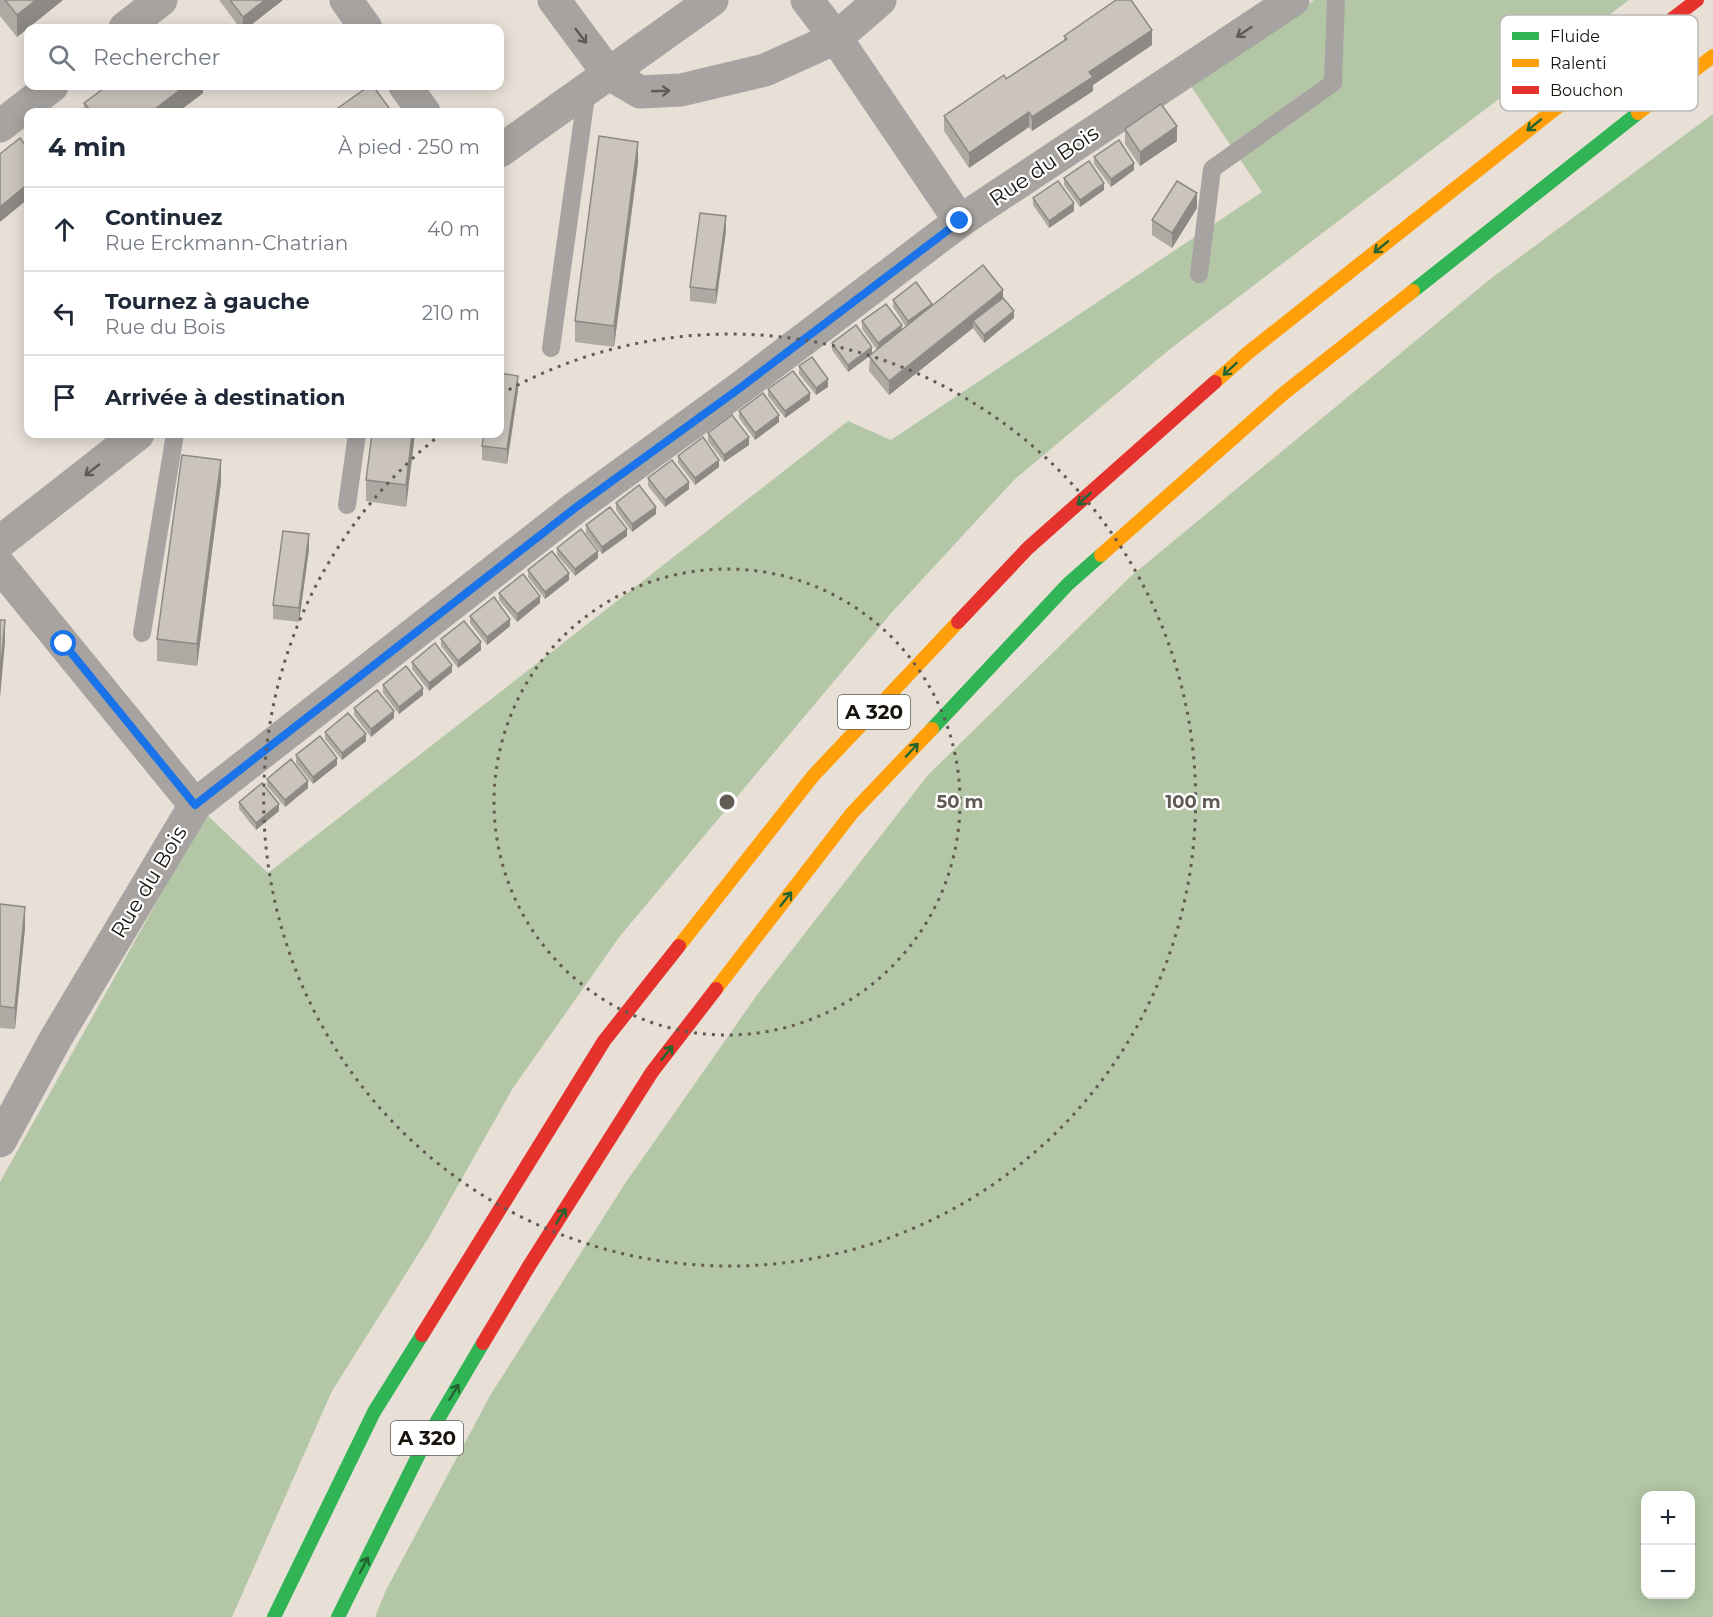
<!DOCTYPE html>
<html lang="fr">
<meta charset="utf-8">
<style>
:root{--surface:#fff;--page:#f2f2f3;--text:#1f2937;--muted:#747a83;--line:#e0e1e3}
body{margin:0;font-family:Montserrat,sans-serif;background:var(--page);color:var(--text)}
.controls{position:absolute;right:18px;bottom:18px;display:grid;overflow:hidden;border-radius:12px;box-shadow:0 3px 15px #0003}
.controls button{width:54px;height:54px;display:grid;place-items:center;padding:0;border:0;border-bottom:2px solid var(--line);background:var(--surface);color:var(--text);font:30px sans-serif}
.stop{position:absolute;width:18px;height:18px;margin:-14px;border:4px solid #1a73e8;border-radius:50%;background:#fff}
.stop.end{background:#1a73e8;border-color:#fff;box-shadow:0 2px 6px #0008}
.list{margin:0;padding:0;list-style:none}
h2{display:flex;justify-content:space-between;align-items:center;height:78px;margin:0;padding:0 24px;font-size:26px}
h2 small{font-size:20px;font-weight:400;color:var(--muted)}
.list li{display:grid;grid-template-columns:39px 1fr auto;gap:18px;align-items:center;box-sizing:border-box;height:84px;padding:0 24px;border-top:2px solid var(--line)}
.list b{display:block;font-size:22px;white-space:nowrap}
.list p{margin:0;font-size:20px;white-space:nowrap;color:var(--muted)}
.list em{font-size:20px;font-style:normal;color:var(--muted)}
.icon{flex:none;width:33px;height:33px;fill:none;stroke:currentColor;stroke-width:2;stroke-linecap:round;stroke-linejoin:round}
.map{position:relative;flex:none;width:1713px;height:1617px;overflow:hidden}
.search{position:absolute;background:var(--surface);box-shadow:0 3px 15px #0003;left:24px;top:24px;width:480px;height:66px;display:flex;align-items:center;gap:15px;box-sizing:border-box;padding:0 21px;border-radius:12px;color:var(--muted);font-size:22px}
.panel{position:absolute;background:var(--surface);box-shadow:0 3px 15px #0003;left:24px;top:108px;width:480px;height:330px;border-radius:12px}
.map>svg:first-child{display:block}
.forest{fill:#b3c7a7;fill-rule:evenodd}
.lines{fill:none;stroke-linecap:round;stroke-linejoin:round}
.lane{stroke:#a7a3a1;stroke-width:18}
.street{stroke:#a7a3a1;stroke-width:33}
.fast{stroke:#30b455;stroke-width:14}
.slow{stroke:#ff9f0a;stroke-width:14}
.jam{stroke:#e5322d;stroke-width:14}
.wall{fill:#aea9a3}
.shaded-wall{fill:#8d8984}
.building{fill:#cac4bd;stroke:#8d8984;stroke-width:1.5}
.oneway{stroke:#605b57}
.oneway2{stroke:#246431}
.route{stroke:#1a73e8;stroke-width:8}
.ring{fill:none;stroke:#615b54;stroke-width:3;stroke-dasharray:3 6}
.labels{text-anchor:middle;stroke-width:4.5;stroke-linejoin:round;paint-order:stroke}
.shield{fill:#fff;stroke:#5d5a56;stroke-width:1.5}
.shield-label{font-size:20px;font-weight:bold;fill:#18130d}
.street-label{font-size:21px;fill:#18130d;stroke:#fff}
.key{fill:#fff;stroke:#bab8b6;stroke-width:1.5}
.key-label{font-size:16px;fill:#18130d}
.centre{fill:#615b54;stroke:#fff;stroke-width:3}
.ring-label{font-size:18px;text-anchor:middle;font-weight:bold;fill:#615b54;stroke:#fff;stroke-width:4.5;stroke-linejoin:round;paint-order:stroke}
</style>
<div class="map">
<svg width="1713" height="1617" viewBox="0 0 1713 1617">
<rect width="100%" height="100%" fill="#e8e0d7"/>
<g class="forest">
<path d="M 1314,0 L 1629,0 L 1170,349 L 1014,480 L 893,611 L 620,936 L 513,1088 L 429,1237 L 332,1391 L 232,1617 L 0,1617 L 0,1182 L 206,814 L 268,873 L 848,421 L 891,440 L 1262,192 L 1188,82 Z"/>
<path d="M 1713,114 L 1713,1617 L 375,1617 L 386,1590 L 491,1394 L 626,1182 L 757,995 L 928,775 L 1130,577 L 1489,280 ZM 1646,1496 L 1690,1496 L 1690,1594 L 1646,1594 Z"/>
</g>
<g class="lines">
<g class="lane">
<path d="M 1199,274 L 1212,169 L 1333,83 L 1336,0"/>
<path d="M 551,348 L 587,89"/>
<path d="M 347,505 L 357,434"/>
<path d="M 142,633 L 175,434"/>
</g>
<g class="street">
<path d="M 346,0 L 366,28"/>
<path d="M 554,0 L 608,73 L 640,92 L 681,90 L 765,70 L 836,38 L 880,0"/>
<path d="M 807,0 L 836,38 L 960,221"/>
<path d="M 125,28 L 161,0"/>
<path d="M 405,86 L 424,112"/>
<path d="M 0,126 L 52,86"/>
<path d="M 500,151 L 712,0"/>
<path d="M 0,542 L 138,434"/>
<path d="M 0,566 L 195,805"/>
<path d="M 0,1141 L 56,1038 L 195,805 L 575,508 L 740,388 L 960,221 L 1293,0"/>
</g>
<g class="fast">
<path d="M 1413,291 L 1638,113"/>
<path d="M 932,729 L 1068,584 L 1101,555"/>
<path d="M 274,1617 L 374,1412 L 422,1335"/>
<path d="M 338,1617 L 427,1438 L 483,1343"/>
</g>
<g class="slow">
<path d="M 1638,113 L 1713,56"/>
<path d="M 1215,382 L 1249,352 L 1579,90"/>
<path d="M 1101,555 L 1283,394 L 1413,291"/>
<path d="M 679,946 L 813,776 L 958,622"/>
<path d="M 716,989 L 852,813 L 932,729"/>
</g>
<g class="jam">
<path d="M 1579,90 L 1697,0"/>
<path d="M 958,622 L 1028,548 L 1215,382"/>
<path d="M 422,1335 L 604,1041 L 679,946"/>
<path d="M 483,1343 L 529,1266 L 652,1072 L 716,989"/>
</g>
</g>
<g class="wall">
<path d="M 0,0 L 63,0 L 17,37 L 0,16 Z"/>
<path d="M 219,0 L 283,0 L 247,28 L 240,28 Z"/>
<path d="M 1064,36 L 1152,45 L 1093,85 L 1093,91 L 1032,131 L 1029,127 L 969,168 L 944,131 L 944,116 L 1006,79 L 1064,40 Z"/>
<path d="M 203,86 L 203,93 L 178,112 L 84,112 L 84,103 Z"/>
<path d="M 1125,129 L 1177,141 L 1140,166 L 1125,144 Z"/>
<path d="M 1094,157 L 1134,170 L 1111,187 L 1094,164 Z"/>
<path d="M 638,163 L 614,347 L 575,342 L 575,321 Z"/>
<path d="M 1064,178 L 1104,190 L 1080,207 L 1064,185 Z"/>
<path d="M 1033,198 L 1074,211 L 1049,228 L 1033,205 Z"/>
<path d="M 1197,208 L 1172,248 L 1152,235 L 1152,220 Z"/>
<path d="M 726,231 L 716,304 L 690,301 L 690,287 Z"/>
<path d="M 1003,298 L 1014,318 L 984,343 L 973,328 L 889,395 L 869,371 L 870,356 L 848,372 L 832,350 L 832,343 L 872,354 L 877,350 L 862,329 L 862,321 L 902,330 L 906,327 L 893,307 L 893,300 L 932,306 Z"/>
<path d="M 799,366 L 828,387 L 816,395 L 799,374 Z"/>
<path d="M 768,389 L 810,400 L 785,418 L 768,396 Z"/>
<path d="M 518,390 L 507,464 L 482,460 L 482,446 Z"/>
<path d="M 739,411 L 779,422 L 755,440 L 739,418 Z"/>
<path d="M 708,433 L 749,445 L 724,462 L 708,441 Z"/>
<path d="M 415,434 L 406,507 L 366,501 L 366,480 Z"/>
<path d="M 678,456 L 719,467 L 695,485 L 678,463 Z"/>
<path d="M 648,478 L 689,489 L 665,507 L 648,486 Z"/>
<path d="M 221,482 L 197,666 L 157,661 L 157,639 Z"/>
<path d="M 616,503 L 656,514 L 632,532 L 616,510 Z"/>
<path d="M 586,525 L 627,536 L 602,554 L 586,533 Z"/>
<path d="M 557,548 L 598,558 L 575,576 L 557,555 Z"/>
<path d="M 309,549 L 299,622 L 273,619 L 273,605 Z"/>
<path d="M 528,570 L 569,580 L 545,599 L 528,577 Z"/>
<path d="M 499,593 L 540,603 L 517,622 L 499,600 Z"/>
<path d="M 470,616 L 510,626 L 487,645 L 470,623 Z"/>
<path d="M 441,639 L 481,650 L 458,668 L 441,646 Z"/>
<path d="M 412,662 L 452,672 L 429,691 L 412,669 Z"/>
<path d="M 383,685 L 423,695 L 399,714 L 383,693 Z"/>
<path d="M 354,708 L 394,718 L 371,737 L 354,715 Z"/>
<path d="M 325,732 L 366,741 L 342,760 L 325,739 Z"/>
<path d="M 296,755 L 337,765 L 313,784 L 296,763 Z"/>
<path d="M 267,779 L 308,788 L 285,807 L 267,786 Z"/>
<path d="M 239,802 L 279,811 L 256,830 L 239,809 Z"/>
<path d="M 0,904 L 25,928 L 15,1029 L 0,1028 Z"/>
</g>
<g class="shaded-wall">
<path d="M 36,0 L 63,0 L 17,37 L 17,15 Z"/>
<path d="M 265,0 L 283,0 L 247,28 L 243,28 L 243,17 Z"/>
<path d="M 1152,30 L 1152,45 L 1093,85 L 1093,91 L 1032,131 L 1032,117 L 1089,72 Z"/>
<path d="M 185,86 L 203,86 L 203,93 L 178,112 L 151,112 Z"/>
<path d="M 1029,112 L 1029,127 L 969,168 L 969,153 Z"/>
<path d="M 1177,126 L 1177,141 L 1140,166 L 1140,152 Z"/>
<path d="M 638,142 L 638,163 L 614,347 L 614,326 Z"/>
<path d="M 1134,163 L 1134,170 L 1111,187 L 1111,179 Z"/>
<path d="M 1104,183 L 1104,190 L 1080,207 L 1080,200 Z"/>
<path d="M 28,184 L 28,199 L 0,222 L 0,207 Z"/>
<path d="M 1197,193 L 1197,208 L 1172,248 L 1172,233 Z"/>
<path d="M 1074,203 L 1074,211 L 1049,228 L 1049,221 Z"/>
<path d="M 726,216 L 726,231 L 716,304 L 716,290 Z"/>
<path d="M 1003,290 L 1003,305 L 973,321 L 973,328 L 889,395 L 889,381 Z"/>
<path d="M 932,304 L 932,312 L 908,329 L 908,321 Z"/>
<path d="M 1014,311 L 1014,318 L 984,343 L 984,335 Z"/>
<path d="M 902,325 L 902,333 L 878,350 L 878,343 Z"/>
<path d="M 872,347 L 872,354 L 848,372 L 848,365 Z"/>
<path d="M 518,376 L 518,390 L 507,464 L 507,449 Z"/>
<path d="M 828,379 L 828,387 L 816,395 L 816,388 Z"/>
<path d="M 810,393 L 810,400 L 785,418 L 785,411 Z"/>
<path d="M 779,415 L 779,422 L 755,440 L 755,433 Z"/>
<path d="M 412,434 L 415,434 L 406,507 L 406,485 Z"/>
<path d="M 749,437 L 749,445 L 724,462 L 724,455 Z"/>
<path d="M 221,460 L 221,482 L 197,666 L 197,644 Z"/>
<path d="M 719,460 L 719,467 L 695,485 L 695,478 Z"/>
<path d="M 689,482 L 689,489 L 665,507 L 665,500 Z"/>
<path d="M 656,507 L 656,514 L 632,532 L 632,524 Z"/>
<path d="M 627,529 L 627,536 L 602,554 L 602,547 Z"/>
<path d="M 309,534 L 309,549 L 299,622 L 299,608 Z"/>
<path d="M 598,551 L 598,558 L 575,576 L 575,569 Z"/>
<path d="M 569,573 L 569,580 L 545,599 L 545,592 Z"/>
<path d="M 540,596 L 540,603 L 517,622 L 517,614 Z"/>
<path d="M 510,619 L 510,626 L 487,645 L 487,637 Z"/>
<path d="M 5,620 L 5,642 L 0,698 L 0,677 Z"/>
<path d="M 481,642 L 481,650 L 458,668 L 458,661 Z"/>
<path d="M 452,665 L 452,672 L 429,691 L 429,683 Z"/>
<path d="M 423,688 L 423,695 L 399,714 L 399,707 Z"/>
<path d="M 394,711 L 394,718 L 371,737 L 371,729 Z"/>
<path d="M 366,734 L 366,741 L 342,760 L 342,753 Z"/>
<path d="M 337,758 L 337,765 L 313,784 L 313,777 Z"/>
<path d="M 308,781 L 308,788 L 285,807 L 285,800 Z"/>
<path d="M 279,804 L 279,811 L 256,830 L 256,823 Z"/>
<path d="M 25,907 L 25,928 L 15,1029 L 15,1008 Z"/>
</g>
<g class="building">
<path d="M 5,0 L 36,0 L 17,15 Z"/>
<path d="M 230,0 L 265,0 L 243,17 Z"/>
<path d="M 1116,0 L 1131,0 L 1152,30 L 1089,72 L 1093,77 L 1032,117 L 1029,112 L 969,153 L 944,116 L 1004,75 L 1006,79 L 1067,39 L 1064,36 Z"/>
<path d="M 107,86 L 185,86 L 151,112 L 92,112 L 84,103 Z"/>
<path d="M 369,86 L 373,86 L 392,112 L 342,112 L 338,108 Z"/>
<path d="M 1161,104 L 1177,126 L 1140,152 L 1125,129 Z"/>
<path d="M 599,136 L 638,142 L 614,326 L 575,321 Z"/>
<path d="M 20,138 L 28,149 L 28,184 L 0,207 L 0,154 Z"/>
<path d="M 1119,140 L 1134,163 L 1111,179 L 1094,157 Z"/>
<path d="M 1089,161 L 1104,183 L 1080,200 L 1064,178 Z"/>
<path d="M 1058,181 L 1074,203 L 1049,221 L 1033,198 Z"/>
<path d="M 1177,181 L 1197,193 L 1172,233 L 1152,220 Z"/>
<path d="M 700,213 L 726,216 L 716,290 L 690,287 Z"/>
<path d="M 983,265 L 1003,290 L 889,381 L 869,356 Z"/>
<path d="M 916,282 L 932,304 L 908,321 L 893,300 Z"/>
<path d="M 1003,298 L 1014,311 L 984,335 L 973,321 Z"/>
<path d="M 886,304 L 902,325 L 878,343 L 862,321 Z"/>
<path d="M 856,325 L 872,347 L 848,365 L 832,343 Z"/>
<path d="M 812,357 L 828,379 L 816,388 L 799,366 Z"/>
<path d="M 793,371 L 810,393 L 785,411 L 768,389 Z"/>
<path d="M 500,373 L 518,376 L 507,449 L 482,446 L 484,434 L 500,434 Z"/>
<path d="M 763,393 L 779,415 L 755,433 L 739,411 Z"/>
<path d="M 732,415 L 749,437 L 724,455 L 708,433 Z"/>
<path d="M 372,434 L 412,434 L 406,485 L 366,480 Z"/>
<path d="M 703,437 L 719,460 L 695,478 L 678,456 Z"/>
<path d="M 182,455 L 221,460 L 197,644 L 157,639 Z"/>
<path d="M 672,460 L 689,482 L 665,500 L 648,478 Z"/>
<path d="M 639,485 L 656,507 L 632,524 L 616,503 Z"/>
<path d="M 610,507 L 627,529 L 602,547 L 586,525 Z"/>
<path d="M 581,529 L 598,551 L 575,569 L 557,548 Z"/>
<path d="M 283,531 L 309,534 L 299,608 L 273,605 Z"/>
<path d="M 552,551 L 569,573 L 545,592 L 528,570 Z"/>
<path d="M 523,574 L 540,596 L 517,614 L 499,593 Z"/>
<path d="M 494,597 L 510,619 L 487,637 L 470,616 Z"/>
<path d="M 0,620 L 5,620 L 0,677 Z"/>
<path d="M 464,621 L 481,642 L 458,661 L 441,639 Z"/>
<path d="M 435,643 L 452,665 L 429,683 L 412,662 Z"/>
<path d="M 406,666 L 423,688 L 399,707 L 383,685 Z"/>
<path d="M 377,690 L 394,711 L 371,729 L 354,708 Z"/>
<path d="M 348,713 L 366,734 L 342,753 L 325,732 Z"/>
<path d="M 320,736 L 337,758 L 313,777 L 296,755 Z"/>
<path d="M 291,759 L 308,781 L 285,800 L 267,779 Z"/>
<path d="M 262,783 L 279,804 L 256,823 L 239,802 Z"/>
<path d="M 0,904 L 25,907 L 15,1008 L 0,1006 Z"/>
</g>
<defs><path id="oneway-shaft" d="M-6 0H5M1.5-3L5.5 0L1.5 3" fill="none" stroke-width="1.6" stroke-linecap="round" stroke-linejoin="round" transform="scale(1.5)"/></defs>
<g class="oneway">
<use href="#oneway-shaft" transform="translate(1244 32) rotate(146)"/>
<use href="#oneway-shaft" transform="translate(581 36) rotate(53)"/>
<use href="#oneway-shaft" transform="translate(661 91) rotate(-2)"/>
<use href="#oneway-shaft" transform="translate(92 470) rotate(142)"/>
</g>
<g class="oneway2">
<use href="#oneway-shaft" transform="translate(1534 125) rotate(141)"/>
<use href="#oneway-shaft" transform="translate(1381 247) rotate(141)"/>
<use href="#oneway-shaft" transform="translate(1230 369) rotate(138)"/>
<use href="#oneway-shaft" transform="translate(1084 499) rotate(138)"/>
<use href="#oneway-shaft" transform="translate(912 750) rotate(-47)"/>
<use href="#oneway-shaft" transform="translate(786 899) rotate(-52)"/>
<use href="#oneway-shaft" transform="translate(667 1053) rotate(-52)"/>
<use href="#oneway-shaft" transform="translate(561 1216) rotate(-58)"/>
<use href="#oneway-shaft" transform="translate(454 1392) rotate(-59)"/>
<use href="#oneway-shaft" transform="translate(364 1565) rotate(-63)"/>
</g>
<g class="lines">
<path class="route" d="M 64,644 L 195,805 L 575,508 L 740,388 L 960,221"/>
</g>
<g class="ring">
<circle cx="727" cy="802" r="233"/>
<path d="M501 394A466 466 0 1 1 440 435"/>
</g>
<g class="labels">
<g class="shield">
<rect x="838" y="695" width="72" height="34" rx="4.5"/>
<rect x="391" y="1421" width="72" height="34" rx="4.5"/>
</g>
<g class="shield-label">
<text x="874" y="719">A 320</text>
<text x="427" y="1445">A 320</text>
</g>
<g class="street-label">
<text transform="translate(1044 166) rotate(-34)" y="7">Rue du Bois</text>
<text transform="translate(149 882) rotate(-59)" y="7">Rue du Bois</text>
</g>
</g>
<rect x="1500" y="15" width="198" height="96" rx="9" class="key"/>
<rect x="1512" y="32" width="27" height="8" fill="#30b455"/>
<rect x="1512" y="59" width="27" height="8" fill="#ff9f0a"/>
<rect x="1512" y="86" width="27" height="8" fill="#e5322d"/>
<g class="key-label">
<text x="1550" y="42">Fluide</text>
<text x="1550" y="69">Ralenti</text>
<text x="1550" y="96">Bouchon</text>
</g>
<circle cx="727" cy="802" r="9" class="centre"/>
<g class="ring-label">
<text x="960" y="808">50 m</text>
<text x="1193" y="808">100 m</text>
</g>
</svg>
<div class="controls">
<button>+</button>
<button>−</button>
</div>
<div class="stop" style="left:64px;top:644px"></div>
<div class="stop end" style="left:960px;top:221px"></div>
<div class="search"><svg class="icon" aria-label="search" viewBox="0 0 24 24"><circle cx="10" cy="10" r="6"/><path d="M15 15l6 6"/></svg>Rechercher</div>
<section class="panel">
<h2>4 min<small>À pied · 250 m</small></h2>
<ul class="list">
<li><svg class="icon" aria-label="ahead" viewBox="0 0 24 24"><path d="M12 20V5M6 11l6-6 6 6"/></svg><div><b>Continuez</b><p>Rue Erckmann-Chatrian</p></div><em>40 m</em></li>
<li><svg class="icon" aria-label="left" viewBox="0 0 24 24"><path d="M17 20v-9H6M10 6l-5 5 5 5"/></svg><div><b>Tournez à gauche</b><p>Rue du Bois</p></div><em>210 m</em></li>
<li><svg class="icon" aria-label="arrive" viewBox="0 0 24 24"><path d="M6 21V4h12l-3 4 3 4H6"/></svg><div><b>Arrivée à destination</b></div></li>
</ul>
</section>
</div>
